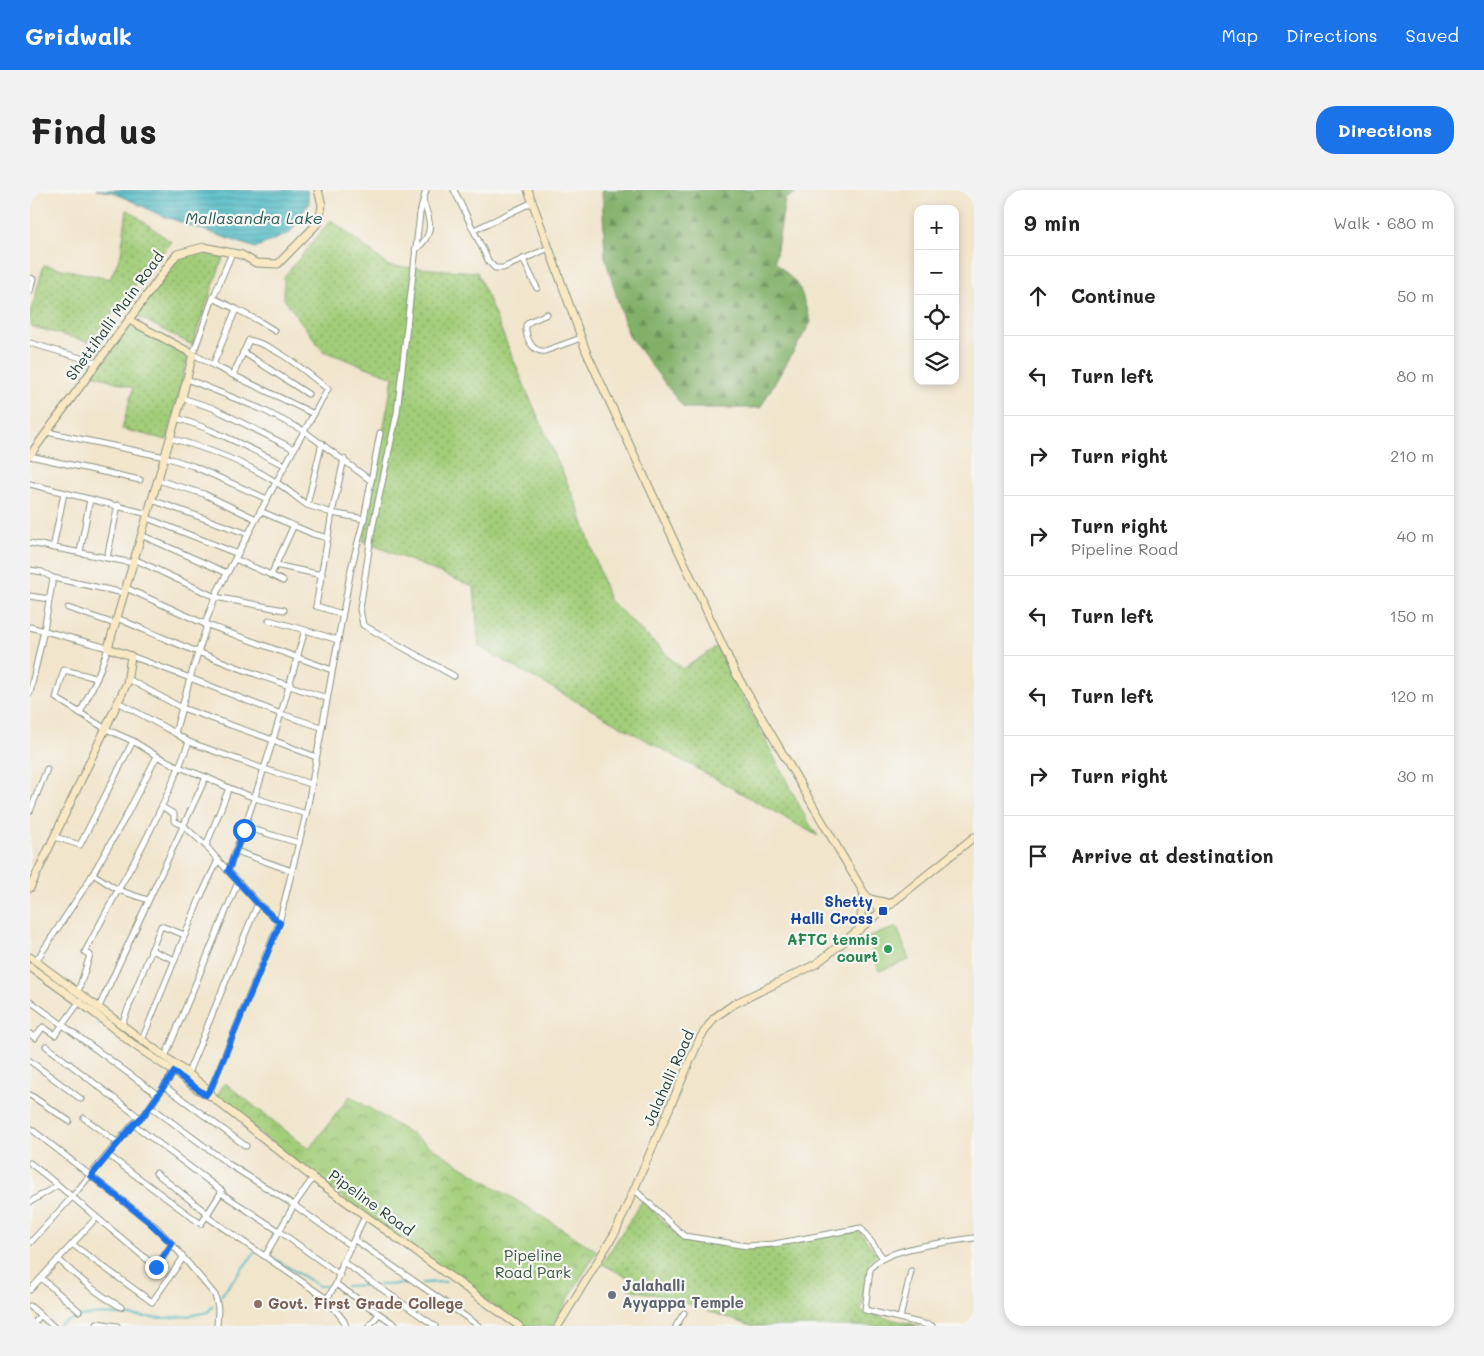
<!DOCTYPE html>
<meta charset="utf-8">
<style>
:root{--surface:#fff;--page:#f2f2f2;--text:#222;--muted:#767676;--line:#e0e0e0;--accent:#1a73e8}
body{margin:0;font-family:Mali,sans-serif;background:var(--page);color:var(--text)}
.controls{position:absolute;right:15px;top:15px;display:grid;overflow:hidden;border-radius:10px;box-shadow:0 2px 8px #0003}
.controls button{width:45px;height:45px;display:grid;place-items:center;padding:0;border:0;border-bottom:1px solid var(--line);background:var(--surface);color:var(--text);font:25px sans-serif}
.stop{position:absolute;width:15px;height:15px;margin:-11px;border:4px solid #1a73e8;border-radius:50%;background:#fff}
.stop.end{background:#1a73e8;border-color:#fff;box-shadow:0 1px 5px #0008}
.list{margin:0;padding:0;list-style:none}
h2{display:flex;justify-content:space-between;align-items:center;height:65px;margin:0;padding:0 20px;font-size:21px}
h2 small{font-size:16px;font-weight:400;color:var(--muted)}
.list li{display:grid;grid-template-columns:32px 1fr auto;gap:15px;align-items:center;box-sizing:border-box;height:80px;padding:0 20px;border-top:1px solid var(--line)}
.list b{display:block;font-size:19px;white-space:nowrap}
.list p{margin:0;font-size:16px;white-space:nowrap;color:var(--muted)}
.list em{font-size:16px;font-style:normal;color:var(--muted)}
.icon{flex:none;width:28px;height:28px;fill:none;stroke:currentColor;stroke-width:2;stroke-linecap:round;stroke-linejoin:round}
.map{position:relative;flex:none;width:944px;height:1136px;overflow:hidden;border-radius:20px}
header{display:flex;align-items:center;gap:30px;box-sizing:border-box;height:70px;padding:0 25px;background:var(--accent);color:#fff}
header strong{font-size:24px}
nav{display:flex;gap:28px;margin-inline-start:auto;font-size:18px}
.intro{display:flex;align-items:center;justify-content:space-between;box-sizing:border-box;height:120px;padding:0 30px}
h1{margin:0;font-size:35px}
.button{padding:12px 22px;border-radius:20px;background:var(--accent);color:#fff;font-size:18px;font-weight:700}
main{display:flex;gap:30px;padding:0 30px}
aside{flex:1;background:var(--surface);border-radius:20px;box-shadow:0 2px 8px #0003}
.map>svg:first-child{display:block}
.grass{fill:url(#grass-dots);stroke:#608556}
.forest{fill:url(#forest-firs);stroke:#50764e}
.park{fill:url(#park-crowns);stroke:#608556}
.pitch{fill:#a2cd79;stroke:#608556}
.water{fill:url(#water-rules);stroke:#347a7c}
.lines{fill:none;stroke-linecap:round;stroke-linejoin:round}
.stream{stroke:#4ab8c3;stroke-width:2}
.street-casing{stroke:#889180;stroke-width:7}
.secondary-casing{stroke:#889180;stroke-width:9}
.street{stroke:#fff;stroke-width:5}
.secondary{stroke:#f8e8c3;stroke-width:7}
.route{stroke:#1a73e8;stroke-width:6}
.transit-dot{fill:#1a4fb4;stroke:#f6f6f2;stroke-width:2}
.leisure-dot{fill:#2e9e5b;stroke:#f6f6f2;stroke-width:2}
.worship-dot{fill:#6b7280;stroke:#f6f6f2;stroke-width:2}
.education-dot{fill:#8d6e63;stroke:#f6f6f2;stroke-width:2}
.labels{text-anchor:middle;stroke-width:4.5;stroke-linejoin:round;paint-order:stroke}
.street-label{font-size:15px;fill:#1f3d34;stroke:#f6f6f2}
.transit-label{font-size:15px;font-weight:bold;fill:#164399;stroke:#f6f6f2;text-anchor:end}
.leisure-label{font-size:15px;font-weight:bold;fill:#27864d;stroke:#f6f6f2;text-anchor:end}
.park-label{font-size:15px;fill:#395a42;stroke:#f6f6f2}
.worship-label{font-size:15px;font-weight:bold;fill:#5b616d;stroke:#f6f6f2;text-anchor:start}
.education-label{font-size:15px;font-weight:bold;fill:#785e54;stroke:#f6f6f2;text-anchor:start}
.water-label{font-size:16px;font-style:italic;fill:#2a5c58;stroke:#f6f6f2}
</style>
<header>
<strong>Gridwalk</strong>
<nav><a>Map</a><a>Directions</a><a>Saved</a></nav>
</header>
<div class="intro"><h1>Find us</h1><a class="button">Directions</a></div>
<main>
<div class="map">
<svg width="944" height="1136" viewBox="0 0 944 1136">
<defs>
<pattern id="grass-dots" width="8" height="8" patternUnits="userSpaceOnUse" patternTransform="scale(1.25)"><rect width="8" height="8" fill="#a2cd79"/><path d="M2 2h.1M6 6h.1" fill="none" stroke="#83a864" stroke-width="1.8" stroke-linecap="round"/></pattern>
<pattern id="forest-firs" width="22" height="20" patternUnits="userSpaceOnUse" patternTransform="scale(1.25)"><rect width="22" height="20" fill="#81b069"/><path d="M5 1l3.5 6h-7zM16 11l3.5 6h-7z" fill="#699057"/></pattern>
<pattern id="park-crowns" width="20" height="18" patternUnits="userSpaceOnUse" patternTransform="scale(1.25)"><rect width="20" height="18" fill="#a2cd79"/><path d="M2 6a3 3 0 1 1 6 0M12 15a3 3 0 1 1 6 0" fill="none" stroke="#83a864"/></pattern>
<pattern id="water-rules" width="6" height="5" patternUnits="userSpaceOnUse" patternTransform="scale(1.25)"><rect width="6" height="5" fill="#4ab8c3"/><path d="M0 2.5h6" fill="none" stroke="#3d979f"/></pattern>
</defs>
<rect width="100%" height="100%" fill="#f6f6f2"/>
<filter id="ink" filterUnits="userSpaceOnUse"><feTurbulence type="fractalNoise" baseFrequency=".02" numOctaves="2"/><feDisplacementMap in="SourceGraphic" scale="10" xChannelSelector="R" yChannelSelector="G"/><feConvolveMatrix kernelMatrix="1 2 1 2 8 2 1 2 1" color-interpolation-filters="sRGB"/></filter>
<filter id="wash" filterUnits="userSpaceOnUse"><feTurbulence type="fractalNoise" baseFrequency=".0096" numOctaves="4" result="noise"/><feDisplacementMap in="SourceGraphic" scale="20" xChannelSelector="R" yChannelSelector="G"/><feGaussianBlur stdDeviation="1.12" result="paint"/><feColorMatrix in="noise" values="0 0 0 0 0 0 0 0 0 0 0 0 0 0 0 0 0 1.4 0 .05"/><feComposite in="paint" operator="in"/></filter>
<g filter="url(#wash)">
<rect width="100%" height="100%" fill="#f1e5cc"/>
<g class="grass">
<path d="M 97,19 L 141,52 L 59,152 L 0,136 L 0,124 L 14,75 L 80,89 L 91,64 Z"/>
<path d="M 301,30 L 359,76 L 447,82 L 497,202 L 548,317 L 579,410 L 652,479 L 687,457 L 778,632 L 788,646 L 449,457 L 444,397 L 333,351 L 363,187 L 293,161 L 254,109 L 254,87 Z"/>
<path d="M 173,62 L 194,65 L 162,155 L 107,126 L 149,66 Z"/>
<path d="M 100,136 L 158,167 L 137,250 L 92,239 L 103,198 L 63,184 Z"/>
<path d="M 612,1011 L 651,1048 L 718,1058 L 740,1057 L 829,1041 L 847,1064 L 839,1073 L 831,1122 L 890,1136 L 721,1136 L 642,1108 L 598,1099 L 603,1090 L 572,1074 Z"/>
</g>
<path class="forest" d="M 572,0 L 770,0 L 755,9 L 745,71 L 769,96 L 781,132 L 730,218 L 654,218 L 598,145 L 575,67 Z"/>
<path class="park" d="M 195,893 L 279,959 L 320,906 L 567,1061 L 522,1136 L 491,1136 L 285,988 L 186,907 Z"/>
<path class="pitch" d="M 867,737 L 879,770 L 849,781 L 838,747 Z"/>
<path class="water" d="M 66,0 L 277,0 L 279,13 L 260,43 L 225,58 L 130,25 L 83,2 Z"/>
<g class="lines">
<g class="stream">
<path d="M 240,1066 L 289,1096 L 302,1096"/>
<path d="M 392,1093 L 416,1092"/>
<path d="M 348,1095 L 378,1094"/>
<path d="M 316,1096 L 343,1095"/>
<path d="M 190,1107 L 226,1061"/>
<path d="M 27,1136 C 57,1117 98,1127 132,1128 C 148,1128 163,1125 178,1122 L 183,1116"/>
</g>
</g>
</g>
<g filter="url(#ink)">
<g class="lines">
<g class="street-casing">
<g id="street">
<path d="M 396,0 L 390,23 L 367,223 L 342,340 L 330,419 L 333,435 L 424,486"/>
<path d="M 424,0 L 459,72 L 465,78 L 473,78 L 519,58"/>
<path d="M 444,40 L 503,12"/>
<path d="M 385,60 C 405,45 401,31 393,11"/>
<path d="M 493,69 L 507,98"/>
<path d="M 0,88 L 3,89 L 0,101"/>
<path d="M 183,108 L 206,119"/>
<path d="M 517,124 L 501,131 L 496,135 C 495,147 502,163 515,161 L 551,148"/>
<path d="M 245,141 L 229,131 L 206,119 L 183,175 L 203,185 L 219,150 C 249,157 274,181 298,199 L 264,259 L 187,402 L 175,434 L 302,480"/>
<path d="M 0,153 L 68,173"/>
<path d="M 213,162 L 278,204"/>
<path d="M 183,175 L 163,164 L 183,108 L 202,63"/>
<path d="M 203,185 L 284,224"/>
<path d="M 157,189 L 231,219 L 274,241 L 340,290"/>
<path d="M 152,208 L 183,218 L 264,259"/>
<path d="M 146,228 C 185,239 219,259 255,275"/>
<path d="M 17,242 L 135,267 L 163,276 L 237,309"/>
<path d="M 140,248 C 176,258 214,272 246,292 C 257,299 267,308 277,315"/>
<path d="M 292,253 L 277,315 L 302,323 L 314,269"/>
<path d="M 0,266 L 110,290"/>
<path d="M 128,290 L 174,304 L 226,329"/>
<path d="M 0,294 L 118,324"/>
<path d="M 122,310 L 218,344"/>
<path d="M 230,321 L 283,344 L 298,348"/>
<path d="M 117,328 L 208,364"/>
<path d="M 111,345 L 197,383"/>
<path d="M 0,353 L 103,373"/>
<path d="M 23,358 L 34,303"/>
<path d="M 50,362 L 60,309"/>
<path d="M 77,368 L 88,315"/>
<path d="M 104,369 L 185,407 L 254,420"/>
<path d="M 205,369 L 241,385 L 263,337"/>
<path d="M 245,375 L 292,385"/>
<path d="M 0,380 L 12,382 L 23,388"/>
<path d="M 241,385 L 253,391"/>
<path d="M 96,398 L 175,434"/>
<path d="M 0,406 L 19,409"/>
<path d="M 38,418 L 85,434"/>
<path d="M 312,424 L 286,416 L 302,323 L 334,329"/>
<path d="M 87,428 C 155,458 225,486 297,508"/>
<path d="M 239,430 L 275,440"/>
<path d="M 0,437 L 78,458 L 67,488 L 34,480 L 26,508 L 76,539 L 103,551 L 50,655 L 25,647"/>
<path d="M 101,466 L 160,488 L 177,435"/>
<path d="M 98,489 L 152,518 L 243,550 L 286,567"/>
<path d="M 0,503 L 14,440 L 23,388 L 94,403"/>
<path d="M 88,512 L 145,543"/>
<path d="M 50,523 L 67,488"/>
<path d="M 159,552 L 234,579 L 281,594"/>
<path d="M 199,598 L 225,608 L 276,624"/>
<path d="M 132,617 L 144,624 L 144,631 L 154,636 L 176,656"/>
<path d="M 0,621 L 17,579"/>
<path d="M 215,637 L 269,653"/>
<path d="M 206,661 L 262,681"/>
<path d="M 198,681 C 229,602 252,521 275,440 L 308,450 L 321,379 L 334,329 L 350,243"/>
<path d="M 63,684 L 88,700 C 112,660 131,620 149,577 L 127,566"/>
<path d="M 249,733 L 277,620 L 308,450"/>
<path d="M 121,760 L 145,770"/>
<path d="M 6,771 L 57,694 L 95,628 L 127,566 L 103,551"/>
<path d="M 48,802 L 60,765 L 55,762 L 88,700 L 118,710"/>
<path d="M 0,811 L 128,905"/>
<path d="M 69,817 L 176,587 L 149,577 L 159,552 L 145,543 L 160,488 L 251,524 L 291,537"/>
<path d="M 92,834 L 131,736 L 155,745"/>
<path d="M 0,844 L 5,848 L 13,837 L 25,845 L 50,811"/>
<path d="M 112,850 L 170,708 L 188,670 L 176,656 L 199,598 L 176,587"/>
<path d="M 16,856 L 110,928"/>
<path d="M 135,867 L 208,692"/>
<path d="M 0,871 L 51,909"/>
<path d="M 158,883 L 228,713"/>
<path d="M 134,896 L 216,956"/>
<path d="M 178,902 L 182,896 L 249,733 L 228,713 L 188,670"/>
<path d="M 0,905 L 39,931"/>
<path d="M 120,916 L 200,975 L 264,1015 L 235,1066"/>
<path d="M 54,928 L 88,953"/>
<path d="M 0,938 L 126,1037 L 142,1054 L 185,1105 L 188,1118 L 187,1136"/>
<path d="M 78,965 L 171,1034 L 192,1001 L 103,934"/>
<path d="M 0,973 L 28,995"/>
<path d="M 126,983 L 178,1024"/>
<path d="M 283,988 L 264,1015 L 321,1056"/>
<path d="M 605,1000 L 654,1046 L 717,1056 L 744,1054 L 831,1038 L 853,1068"/>
<path d="M 191,1003 L 249,1041 L 310,1085"/>
<path d="M 0,1012 L 28,995 L 126,1077 L 142,1054"/>
<path d="M 176,1026 L 297,1109 L 314,1131 L 316,1136"/>
<path d="M 325,1050 L 449,1136"/>
<path d="M 0,1053 L 42,1007 L 103,934 L 114,925 L 144,882"/>
<path d="M 42,1054 L 122,1112 L 153,1068"/>
<path d="M 28,1069 C 49,1088 65,1103 91,1117"/>
<path d="M 313,1072 L 405,1136"/>
<path d="M 11,1088 L 49,1121"/>
<path d="M 306,1094 L 367,1136"/>
<path d="M 0,1100 L 66,1028"/>
<path d="M 297,1109 L 306,1094 L 313,1072 L 335,1026"/>
<path d="M 0,1116 L 23,1136"/>
<path d="M 870,1128 L 881,1081"/>
<path d="M 67,1133 L 87,1136"/>
<path d="M 2,1136 L 10,1126"/>
<path d="M 339,1136 L 349,1124"/>
<path d="M 646,1136 L 654,1123"/>
<path d="M 902,1136 L 835,1120 L 840,1080 C 850,1058 920,1052 944,1048"/>
</g>
</g>
<g class="secondary-casing">
<g id="secondary">
<path d="M 498,0 L 556,161 L 705,482 L 834,703 L 852,722"/>
<path d="M 0,265 L 147,64 L 174,57 L 212,65 L 226,73 L 248,74 L 289,32 L 292,15 L 288,0"/>
<path d="M 0,698 L 97,493 L 101,466 L 78,458 L 152,208 L 163,164 L 99,130"/>
<path d="M 840,709 L 862,714"/>
<path d="M 829,740 L 834,703"/>
<path d="M 0,767 L 160,885 L 180,901 L 182,907"/>
<path d="M 0,777 L 63,822 L 104,855 L 149,885 L 167,899 L 182,907 L 283,988 L 489,1136"/>
<path d="M 528,1136 L 586,1041 L 670,848 L 684,828 L 704,814 L 786,774 L 944,647"/>
</g>
</g>
<use href="#street" class="street"/>
<use href="#secondary" class="secondary"/>
</g>
</g>
<g class="lines" filter="url(#ink)">
<path class="route" d="M 126,1077 L 142,1054 L 118,1031 L 61,986 L 104,934 L 114,925 L 144,882 L 176,905 L 182,896 L 250,733 L 228,714 L 198,681 L 214,640"/>
</g>
<rect class="transit-dot" x="848" y="716" width="10" height="10" rx="2.5"/>
<circle class="leisure-dot" cx="858" cy="759" r="5"/>
<circle class="worship-dot" cx="582" cy="1105" r="5"/>
<circle class="education-dot" cx="228" cy="1114" r="5"/>
<g class="labels">
<g class="street-label">
<text transform="translate(85 126) rotate(-54)" y="5">Shettihalli Main Road</text>
<text transform="translate(639 888) rotate(-66)" y="5">Jalahalli Road</text>
<text transform="translate(341 1013) rotate(36)" y="5">Pipeline Road</text>
</g>
<g class="transit-label">
<text x="843" y="717">Shetty<tspan x="843" dy="17">Halli Cross</tspan></text>
</g>
<g class="leisure-label">
<text x="848" y="755">AFTC tennis<tspan x="848" dy="17">court</tspan></text>
</g>
<g class="park-label">
<text x="503" y="1071">Pipeline<tspan x="503" dy="17">Road Park</tspan></text>
</g>
<g class="worship-label">
<text x="592" y="1101">Jalahalli<tspan x="592" dy="17">Ayyappa Temple</tspan></text>
</g>
<g class="education-label">
<text x="238" y="1119">Govt. First Grade College</text>
</g>
<g class="water-label">
<text x="224" y="34">Mallasandra Lake</text>
</g>
</g>
</svg>
<div class="controls">
<button>+</button>
<button>−</button>
<button><svg class="icon" aria-label="locate" viewBox="0 0 24 24"><circle cx="12" cy="12" r="6"/><path d="M12 2v4M12 18v4M2 12h4M18 12h4"/></svg></button>
<button><svg class="icon" aria-label="layers" viewBox="0 0 24 24"><path d="M12 4l9 5-9 5-9-5zM3 14l9 5 9-5"/></svg></button>
</div>
<div class="stop" style="left:214px;top:640px"></div>
<div class="stop end" style="left:126px;top:1077px"></div>
</div>
<aside>
<h2>9 min<small>Walk · 680 m</small></h2>
<ul class="list">
<li><svg class="icon" aria-label="ahead" viewBox="0 0 24 24"><path d="M12 20V5M6 11l6-6 6 6"/></svg><div><b>Continue</b></div><em>50 m</em></li>
<li><svg class="icon" aria-label="left" viewBox="0 0 24 24"><path d="M17 20v-9H6M10 6l-5 5 5 5"/></svg><div><b>Turn left</b></div><em>80 m</em></li>
<li><svg class="icon" aria-label="right" viewBox="0 0 24 24"><path d="M7 20v-9h11M14 6l5 5-5 5"/></svg><div><b>Turn right</b></div><em>210 m</em></li>
<li><svg class="icon" aria-label="right" viewBox="0 0 24 24"><path d="M7 20v-9h11M14 6l5 5-5 5"/></svg><div><b>Turn right</b><p>Pipeline Road</p></div><em>40 m</em></li>
<li><svg class="icon" aria-label="left" viewBox="0 0 24 24"><path d="M17 20v-9H6M10 6l-5 5 5 5"/></svg><div><b>Turn left</b></div><em>150 m</em></li>
<li><svg class="icon" aria-label="left" viewBox="0 0 24 24"><path d="M17 20v-9H6M10 6l-5 5 5 5"/></svg><div><b>Turn left</b></div><em>120 m</em></li>
<li><svg class="icon" aria-label="right" viewBox="0 0 24 24"><path d="M7 20v-9h11M14 6l5 5-5 5"/></svg><div><b>Turn right</b></div><em>30 m</em></li>
<li><svg class="icon" aria-label="arrive" viewBox="0 0 24 24"><path d="M6 21V4h12l-3 4 3 4H6"/></svg><div><b>Arrive at destination</b></div></li>
</ul>
</aside>
</main>
